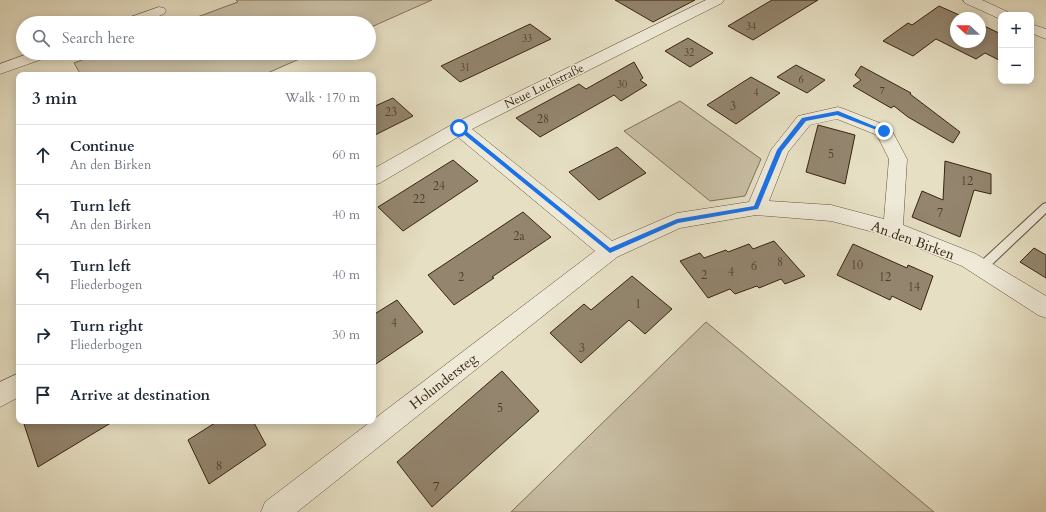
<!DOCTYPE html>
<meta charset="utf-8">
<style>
:root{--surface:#fff;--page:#f2f2f3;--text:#1f2937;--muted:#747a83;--line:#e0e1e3}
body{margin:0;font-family:Cardo,serif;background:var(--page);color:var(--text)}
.controls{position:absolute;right:12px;top:12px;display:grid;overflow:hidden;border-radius:8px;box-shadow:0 2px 10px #0003}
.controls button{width:36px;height:36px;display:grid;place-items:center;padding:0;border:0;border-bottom:1px solid var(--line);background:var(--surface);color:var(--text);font:20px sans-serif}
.compass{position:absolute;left:950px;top:12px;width:36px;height:36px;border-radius:50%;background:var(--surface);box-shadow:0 2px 10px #0003;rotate:292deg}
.stop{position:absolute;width:12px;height:12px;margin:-9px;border:3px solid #1a73e8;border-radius:50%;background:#fff}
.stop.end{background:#1a73e8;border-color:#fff;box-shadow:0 1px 4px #0008}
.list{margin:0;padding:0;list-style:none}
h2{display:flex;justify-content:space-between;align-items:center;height:52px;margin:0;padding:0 16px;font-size:17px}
h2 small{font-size:13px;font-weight:400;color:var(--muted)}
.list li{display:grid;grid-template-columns:26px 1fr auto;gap:12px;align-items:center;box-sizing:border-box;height:60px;padding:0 16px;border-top:1px solid var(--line)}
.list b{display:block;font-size:15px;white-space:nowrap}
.list p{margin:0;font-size:13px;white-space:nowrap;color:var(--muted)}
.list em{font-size:13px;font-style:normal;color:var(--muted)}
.icon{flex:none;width:22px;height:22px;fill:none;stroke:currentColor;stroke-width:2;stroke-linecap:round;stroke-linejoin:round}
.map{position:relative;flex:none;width:1046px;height:512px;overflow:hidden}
.search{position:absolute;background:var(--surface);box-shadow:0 2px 10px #0003;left:16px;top:16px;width:360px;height:44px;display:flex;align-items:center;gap:10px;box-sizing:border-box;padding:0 14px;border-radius:22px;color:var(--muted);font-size:15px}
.panel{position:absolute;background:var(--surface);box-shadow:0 2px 10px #0003;left:16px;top:72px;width:360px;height:352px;border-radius:8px}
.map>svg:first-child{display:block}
.green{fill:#c9bfa5;stroke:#81725b}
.building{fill:#93856e;stroke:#392411}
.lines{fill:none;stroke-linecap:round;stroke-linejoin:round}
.service-casing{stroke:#64533e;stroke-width:2}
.minor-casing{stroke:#64533e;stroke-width:1}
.service{fill:#efead8;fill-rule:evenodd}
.minor{fill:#efead8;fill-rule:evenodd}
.route{fill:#1a73e8}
.labels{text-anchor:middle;stroke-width:3;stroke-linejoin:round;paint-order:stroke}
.far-number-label{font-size:10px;fill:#503c28}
.far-street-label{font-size:12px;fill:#392411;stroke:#efead8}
.number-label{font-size:12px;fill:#503c28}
.street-label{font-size:14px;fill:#392411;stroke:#efead8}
.near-number-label{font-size:14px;fill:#503c28}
</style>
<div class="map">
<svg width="1046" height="512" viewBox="0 0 1046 512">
<rect width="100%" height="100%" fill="#e6dfc3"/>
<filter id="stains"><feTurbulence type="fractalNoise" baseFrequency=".005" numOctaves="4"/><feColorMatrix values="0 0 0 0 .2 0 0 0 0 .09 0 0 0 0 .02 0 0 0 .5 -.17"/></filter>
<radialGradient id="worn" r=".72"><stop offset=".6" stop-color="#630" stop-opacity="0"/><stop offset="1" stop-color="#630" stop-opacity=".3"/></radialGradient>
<g class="green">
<path d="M 236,0 L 432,0 L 369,28 L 369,23 L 181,23 L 238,2 Z"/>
<path d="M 100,53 L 313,53 L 263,75 L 81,75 L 74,63 Z"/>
<path d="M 680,101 L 761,159 L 745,196 L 710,201 L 624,131 Z"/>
<path d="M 706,322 L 934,512 L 511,512 Z"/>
</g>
<g class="building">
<path d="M 615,0 L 695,0 L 653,22 Z"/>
<path d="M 772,0 L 818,0 L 753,40 L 728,26 Z"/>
<path d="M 939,6 L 966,18 L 956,18 L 956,42 L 980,42 L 980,24 L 1001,34 L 1001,61 L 985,53 L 976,59 L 936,39 L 913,56 L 883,41 L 908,23 L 912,25 Z"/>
<path d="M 530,24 L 551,39 L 460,82 L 441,66 Z"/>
<path d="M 688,38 L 713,53 L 690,67 L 665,51 Z"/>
<path d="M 634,62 L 643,78 L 640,80 L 647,85 L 621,101 L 614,95 L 540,137 L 516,118 L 579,84 L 586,89 Z"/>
<path d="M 796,65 L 825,80 L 807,93 L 777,77 Z"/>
<path d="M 861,66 L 911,93 L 910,94 L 960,132 L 953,143 L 908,117 L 894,106 L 891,108 L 853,86 L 861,80 L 855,75 Z"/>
<path d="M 751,77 L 780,93 L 736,124 L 707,105 Z"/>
<path d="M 393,98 L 413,116 L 373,136 L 373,107 Z"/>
<path d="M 818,125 L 855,135 L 845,184 L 806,172 Z"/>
<path d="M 617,147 L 646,173 L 599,200 L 569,172 Z"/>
<path d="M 453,160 L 478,181 L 403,231 L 378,207 Z"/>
<path d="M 945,161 L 991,174 L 991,194 L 974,190 L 960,237 L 912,217 L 922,191 L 943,200 Z"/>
<path d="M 523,212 L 551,237 L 492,277 L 494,278 L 454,305 L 428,275 Z"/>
<path d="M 774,241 L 805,276 L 785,284 L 781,279 L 759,288 L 757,286 L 735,294 L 730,289 L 708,298 L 680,261 L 700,253 L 704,258 L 726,250 L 728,252 L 749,244 L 753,249 Z"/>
<path d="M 853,244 L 907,268 L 908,265 L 933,276 L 921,310 L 892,296 L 890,300 L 837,275 Z"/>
<path d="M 1034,248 L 1046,255 L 1046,278 L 1020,262 Z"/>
<path d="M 632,276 L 672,309 L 645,334 L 629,320 L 581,363 L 550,333 L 584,304 L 591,310 Z"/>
<path d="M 397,300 L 423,332 L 373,366 L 373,315 Z"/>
<path d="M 502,371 L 539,411 L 432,507 L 397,462 Z"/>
<path d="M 23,421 L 114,421 L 38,467 Z"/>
<path d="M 218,421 L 253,421 L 266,445 L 209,484 L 188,440 Z"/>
</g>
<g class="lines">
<g class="service-casing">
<path id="service" d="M 1046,203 L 1046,213 L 985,271 L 981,272 L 977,271 L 976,268 L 977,265 L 1043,204 Z"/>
</g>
<g class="minor-casing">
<g id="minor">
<path d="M 706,0 L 724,0 L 722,3 L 472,129 L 612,241 L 677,213 L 749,202 L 771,150 L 798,116 L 838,107 L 844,109 L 890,127 L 907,159 L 903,225 L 976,254 L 1046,296 L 1046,318 L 1038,315 L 962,266 L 889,236 L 831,221 L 756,215 L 680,228 L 617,257 L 297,512 L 261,512 L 265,502 L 595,251 L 458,137 L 380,183 L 373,185 L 373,169 L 453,124 ZM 837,119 L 877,135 L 889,159 L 884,219 L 831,205 L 769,201 L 788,152 L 810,125 Z"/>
<path d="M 963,0 L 982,0 L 1008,12 L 1010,15 L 1001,15 L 1001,19 L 998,18 L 965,3 Z"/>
<path d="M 159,7 L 164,8 L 166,11 L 164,14 L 141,23 L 120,23 L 122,20 Z"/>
<path d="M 1031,24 L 1046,29 L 1046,39 L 1031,33 Z"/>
<path d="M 30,53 L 53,53 L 51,56 L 0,74 L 0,64 Z"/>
<path d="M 19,373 L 19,397 L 0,407 L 0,382 Z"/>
</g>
</g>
<use href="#service" class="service"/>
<use href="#minor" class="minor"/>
</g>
<path class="route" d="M 838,111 L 886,131 L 882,132 L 837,115 L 806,121 L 782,151 L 758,209 L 678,223 L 610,253 L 456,128 L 461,127 L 610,248 L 677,219 L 754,206 L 777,150 L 802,118 Z"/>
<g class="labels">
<g class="far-number-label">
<text x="751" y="30">34</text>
<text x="527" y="42">33</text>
<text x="689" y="56">32</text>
<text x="465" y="71">31</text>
<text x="801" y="83">6</text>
<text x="622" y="88">30</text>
<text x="882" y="94">7</text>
<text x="756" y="96">4</text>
</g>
<g class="far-street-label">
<text transform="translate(544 86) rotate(-26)" y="4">Neue Luchstraße</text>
</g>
<g class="number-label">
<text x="733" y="110">3</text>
<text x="391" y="116">23</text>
<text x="543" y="123">28</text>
<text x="831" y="158">5</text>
<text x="967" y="185">12</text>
<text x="439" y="190">24</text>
<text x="419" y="203">22</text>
<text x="940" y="217">7</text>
<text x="519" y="240">2a</text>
<text x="780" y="266">8</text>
<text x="857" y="269">10</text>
<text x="754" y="270">6</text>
<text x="731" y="276">4</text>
<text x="704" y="279">2</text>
<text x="461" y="281">2</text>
<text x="885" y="281">12</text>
<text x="914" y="291">14</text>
<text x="638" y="308">1</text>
<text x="394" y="327">4</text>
<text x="582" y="352">3</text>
<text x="500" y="412">5</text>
</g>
<g class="street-label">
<text transform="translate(913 240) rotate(20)" y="5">An den Birken</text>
<text transform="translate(443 381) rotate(-38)" y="5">Holundersteg</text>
</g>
<g class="near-number-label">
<text x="219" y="470">8</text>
<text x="436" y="491">7</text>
</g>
</g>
<rect width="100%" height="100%" filter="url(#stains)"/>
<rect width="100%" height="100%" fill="url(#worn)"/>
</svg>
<div class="controls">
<button>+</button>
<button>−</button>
</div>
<svg class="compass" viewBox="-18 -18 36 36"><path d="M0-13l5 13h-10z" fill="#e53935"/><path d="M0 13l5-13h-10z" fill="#747a83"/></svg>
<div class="stop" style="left:459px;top:128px"></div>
<div class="stop end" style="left:884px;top:131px"></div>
<div class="search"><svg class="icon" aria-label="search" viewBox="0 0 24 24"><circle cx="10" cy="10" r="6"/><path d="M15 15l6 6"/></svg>Search here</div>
<section class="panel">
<h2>3 min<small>Walk · 170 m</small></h2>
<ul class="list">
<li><svg class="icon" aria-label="ahead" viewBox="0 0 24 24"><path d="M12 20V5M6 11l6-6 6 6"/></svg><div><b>Continue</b><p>An den Birken</p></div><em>60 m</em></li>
<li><svg class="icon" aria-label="left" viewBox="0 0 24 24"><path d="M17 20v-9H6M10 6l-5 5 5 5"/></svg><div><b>Turn left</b><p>An den Birken</p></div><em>40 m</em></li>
<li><svg class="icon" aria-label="left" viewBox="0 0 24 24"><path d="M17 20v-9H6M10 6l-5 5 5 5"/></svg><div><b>Turn left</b><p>Fliederbogen</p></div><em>40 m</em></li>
<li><svg class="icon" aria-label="right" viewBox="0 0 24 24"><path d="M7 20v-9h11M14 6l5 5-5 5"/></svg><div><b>Turn right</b><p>Fliederbogen</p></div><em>30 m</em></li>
<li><svg class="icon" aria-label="arrive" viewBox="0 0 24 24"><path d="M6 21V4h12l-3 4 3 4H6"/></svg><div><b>Arrive at destination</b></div></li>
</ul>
</section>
</div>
